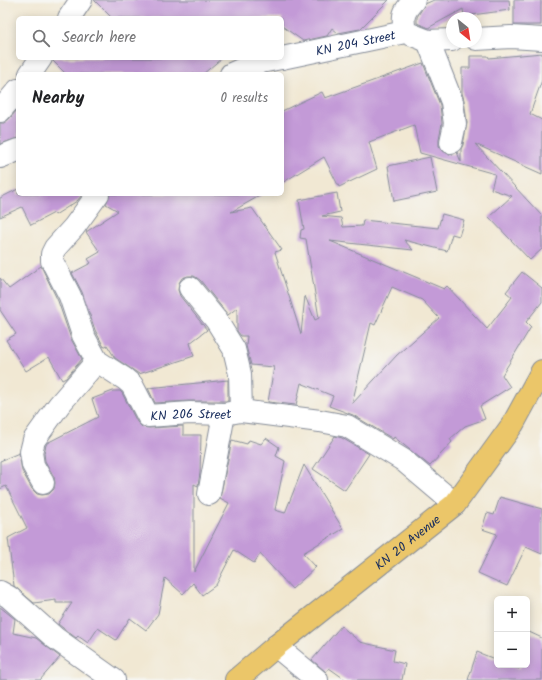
<!DOCTYPE html>
<meta charset="utf-8">
<style>
:root{--surface:#fff;--page:#f6f6f6;--text:#202124;--muted:#757577;--line:#e0e0e0}
body{margin:0;font-family:Kalam,sans-serif;background:var(--page);color:var(--text)}
.controls{position:absolute;right:12px;bottom:12px;display:grid;overflow:hidden;border-radius:6px;box-shadow:0 2px 10px #0003}
.controls button{width:36px;height:36px;display:grid;place-items:center;padding:0;border:0;border-bottom:1px solid var(--line);background:var(--surface);color:var(--text);font:20px sans-serif}
.compass{position:absolute;left:446px;top:12px;width:36px;height:36px;border-radius:50%;background:var(--surface);box-shadow:0 2px 10px #0003;rotate:150deg}
.list{margin:0;padding:0;list-style:none}
h2{display:flex;justify-content:space-between;align-items:center;height:52px;margin:0;padding:0 16px;font-size:17px}
h2 small{font-size:13px;font-weight:400;color:var(--muted)}
.icon{flex:none;width:22px;height:22px;fill:none;stroke:currentColor;stroke-width:2;stroke-linecap:round;stroke-linejoin:round}
.map{position:relative;flex:none;width:542px;height:680px;overflow:hidden}
.search{position:absolute;background:var(--surface);box-shadow:0 2px 10px #0003;left:16px;top:16px;width:268px;height:44px;display:flex;align-items:center;gap:10px;box-sizing:border-box;padding:0 14px;border-radius:6px;color:var(--muted);font-size:15px}
.panel{position:absolute;background:var(--surface);box-shadow:0 2px 10px #0003;left:16px;top:72px;width:268px;height:124px;border-radius:6px}
.map>svg:first-child{display:block}
.building{fill:#c39ad7;fill-rule:evenodd}
.lines{fill:none;stroke-linecap:round;stroke-linejoin:round}
.minor-casing{stroke:#868c98;stroke-width:24}
.major-casing{stroke:#868c98;stroke-width:24}
.minor{stroke:#fff;stroke-width:22}
.major{stroke:#ebc669;stroke-width:22}
.labels{text-anchor:middle;stroke-width:3;stroke-linejoin:round;paint-order:stroke}
.street-label{font-size:13px;fill:#1b2f5e;stroke:#f6f6f2}
</style>
<div class="map">
<svg width="542" height="680" viewBox="0 0 542 680">
<rect width="100%" height="100%" fill="#f6f6f2"/>
<filter id="ink" filterUnits="userSpaceOnUse"><feTurbulence type="fractalNoise" baseFrequency=".025" numOctaves="2"/><feDisplacementMap in="SourceGraphic" scale="8" xChannelSelector="R" yChannelSelector="G"/><feConvolveMatrix kernelMatrix="1 2 1 2 8 2 1 2 1" color-interpolation-filters="sRGB"/></filter>
<filter id="wash" filterUnits="userSpaceOnUse"><feTurbulence type="fractalNoise" baseFrequency=".012" numOctaves="4" result="noise"/><feDisplacementMap in="SourceGraphic" scale="16" xChannelSelector="R" yChannelSelector="G"/><feGaussianBlur stdDeviation="0.9" result="paint"/><feColorMatrix in="noise" values="0 0 0 0 0 0 0 0 0 0 0 0 0 0 0 0 0 1.4 0 .05"/><feComposite in="paint" operator="in"/></filter>
<g filter="url(#wash)">
<rect width="100%" height="100%" fill="#f1e8d3"/>
<g id="blocks">
<g class="building">
<path d="M 94,0 L 389,0 L 360,29 L 338,33 L 332,28 L 327,36 L 303,41 L 282,26 L 282,18 L 112,18 Z"/>
<path d="M 434,0 L 509,0 L 510,10 L 464,16 L 463,9 L 428,28 L 417,23 L 417,17 L 425,4 Z"/>
<rect x="514" y="0" width="27" height="25"/>
<path d="M 542,53 L 542,80 L 530,114 L 542,120 L 542,174 L 475,144 L 542,216 L 542,249 L 530,260 L 489,217 L 512,196 L 491,189 L 495,174 L 420,153 L 414,125 L 369,142 L 377,169 L 339,187 L 324,157 L 282,183 L 282,111 L 322,92 L 325,98 L 423,63 L 440,105 L 442,123 L 439,139 L 439,146 L 443,151 L 448,154 L 454,154 L 457,152 L 461,162 L 461,149 L 463,145 L 467,123 L 464,100 L 462,93 L 462,68 L 470,68 L 470,56 L 488,56 L 489,58 Z"/>
<path d="M 53,58 L 222,58 L 203,74 L 66,74 L 53,61 Z"/>
<path d="M 18,109 L 18,138 L 0,144 L 0,123 L 4,123 L 9,119 Z"/>
<path d="M 430,157 L 437,192 L 394,201 L 388,166 Z"/>
<path d="M 18,189 L 18,194 L 83,194 L 77,201 L 55,215 L 54,213 L 31,225 L 22,207 L 0,217 L 0,198 Z"/>
<path d="M 337,193 L 340,212 L 322,216 L 341,218 L 343,227 L 362,226 L 363,220 L 438,228 L 442,214 L 464,220 L 459,236 L 452,234 L 447,251 L 404,240 L 413,250 L 330,241 L 444,289 L 447,286 L 487,329 L 512,297 L 506,292 L 522,272 L 542,288 L 542,302 L 526,322 L 531,327 L 502,375 L 510,387 L 480,406 L 485,419 L 465,426 L 450,439 L 452,442 L 430,466 L 394,437 L 393,439 L 353,415 L 329,406 L 333,396 L 301,383 L 296,405 L 268,402 L 274,367 L 251,365 L 246,346 L 247,336 L 241,336 L 237,331 L 237,308 L 228,315 L 200,280 L 194,276 L 188,276 L 182,278 L 179,283 L 178,290 L 180,296 L 207,330 L 190,343 L 194,356 L 139,374 L 115,358 L 107,345 L 104,347 L 95,330 L 82,292 L 72,273 L 91,263 L 88,259 L 100,252 L 86,232 L 118,211 L 106,204 L 110,194 L 263,194 L 231,212 L 252,208 L 282,250 L 275,252 L 301,334 L 305,296 L 315,320 L 319,318 L 306,239 L 300,238 L 301,230 L 304,229 L 299,200 ZM 392,287 L 422,300 L 439,318 L 397,355 L 352,404 L 371,323 L 375,325 Z"/>
<path d="M 41,266 L 58,301 L 71,339 L 82,359 L 66,378 L 62,380 L 49,357 L 26,371 L 6,340 L 16,334 L 0,310 L 0,278 L 9,289 Z"/>
<path d="M 228,380 L 228,401 L 189,401 L 155,403 L 148,388 Z"/>
<path d="M 113,391 L 120,391 L 122,393 L 137,422 L 142,427 L 149,428 L 183,426 L 183,435 L 201,435 L 200,473 L 198,486 L 194,484 L 194,572 L 229,503 L 220,498 L 232,440 L 247,444 L 249,440 L 261,444 L 266,438 L 279,447 L 276,456 L 285,461 L 275,510 L 285,513 L 304,465 L 343,529 L 303,553 L 316,567 L 292,589 L 260,554 L 254,563 L 234,550 L 216,585 L 202,595 L 193,583 L 183,594 L 165,578 L 158,614 L 146,630 L 130,618 L 116,640 L 98,628 L 88,643 L 78,636 L 76,638 L 63,628 L 58,624 L 72,603 L 56,603 L 56,600 L 34,603 L 14,586 L 8,538 L 27,528 L 6,486 L 0,489 L 0,461 L 19,453 L 22,471 L 32,489 L 37,494 L 42,495 L 49,494 L 54,489 L 55,483 L 54,477 L 45,461 L 44,453 L 46,445 L 47,443 L 98,417 L 92,399 Z"/>
<path d="M 335,436 L 342,438 L 369,454 L 345,490 L 313,469 Z"/>
<path d="M 500,497 L 542,509 L 542,554 L 526,547 L 507,586 L 478,573 L 497,534 L 482,529 L 487,513 L 494,515 Z"/>
<path d="M 0,607 L 15,619 L 13,633 L 36,638 L 60,657 L 40,680 L 0,680 Z"/>
<path d="M 341,626 L 360,642 L 395,650 L 393,661 L 405,664 L 402,680 L 346,680 L 329,668 L 326,672 L 312,660 Z"/>
<path d="M 527,631 L 542,638 L 542,680 L 468,680 L 477,652 L 497,660 L 497,665 L 508,665 L 519,669 L 521,665 L 527,665 Z"/>
</g>
</g>
</g>
<g filter="url(#ink)">
<use href="#blocks" fill-opacity="0" stroke="#868c98" stroke-width="1"/>
<g class="lines">
<g class="minor-casing">
<g id="minor">
<path d="M 69,18 L 81,0"/>
<path d="M 405,32 C 402,16 403,12 414,0"/>
<path d="M 476,39 L 511,37 L 542,39"/>
<path d="M 428,41 L 452,102 L 455,124 L 451,142"/>
<path id="s1" d="M 282,58 L 405,32 L 428,41 L 452,40"/>
<path d="M 30,74 L 41,58"/>
<path d="M 231,74 L 256,63 L 281,58"/>
<path d="M 0,111 L 18,90"/>
<path d="M 0,157 L 18,150"/>
<path id="s2" d="M 98,194 L 74,227 L 55,248 L 52,254 L 52,261 L 70,296 L 83,335 L 97,361 L 125,379 L 132,385 L 148,416 L 190,413 L 224,414 L 241,411 L 320,421 L 347,426 L 403,460 L 455,504"/>
<path d="M 190,288 L 216,320 L 234,349 L 240,374 L 241,411"/>
<path d="M 43,483 L 33,465 L 31,452 L 34,440 L 59,405 L 97,361"/>
<path d="M 209,494 L 224,414"/>
<path d="M 0,592 L 9,597 L 55,638 L 114,680"/>
<path d="M 276,646 L 317,680"/>
</g>
</g>
<g class="major-casing">
<g id="major">
<path id="s3" d="M 236,680 L 276,646 L 455,504 L 513,424 L 542,371"/>
</g>
</g>
<use href="#minor" class="minor"/>
<use href="#major" class="major"/>
</g>
</g>
<g class="labels">
<g class="street-label">
<text dy="5" stroke="none"><textPath href="#s1" startOffset="75">KN 204 Street</textPath></text>
<text dy="5" stroke="none"><textPath href="#s2" startOffset="313">KN 206 Street</textPath></text>
<text dy="5" stroke="none"><textPath href="#s3" startOffset="220">KN 20 Avenue</textPath></text>
</g>
</g>
</svg>
<div class="controls">
<button>+</button>
<button>−</button>
</div>
<svg class="compass" viewBox="-18 -18 36 36"><path d="M0-13l5 13h-10z" fill="#e53935"/><path d="M0 13l5-13h-10z" fill="#757577"/></svg>
<div class="search"><svg class="icon" aria-label="search" viewBox="0 0 24 24"><circle cx="10" cy="10" r="6"/><path d="M15 15l6 6"/></svg>Search here</div>
<section class="panel">
<h2>Nearby<small>0 results</small></h2>
<ul class="list">
</ul>
</section>
</div>
